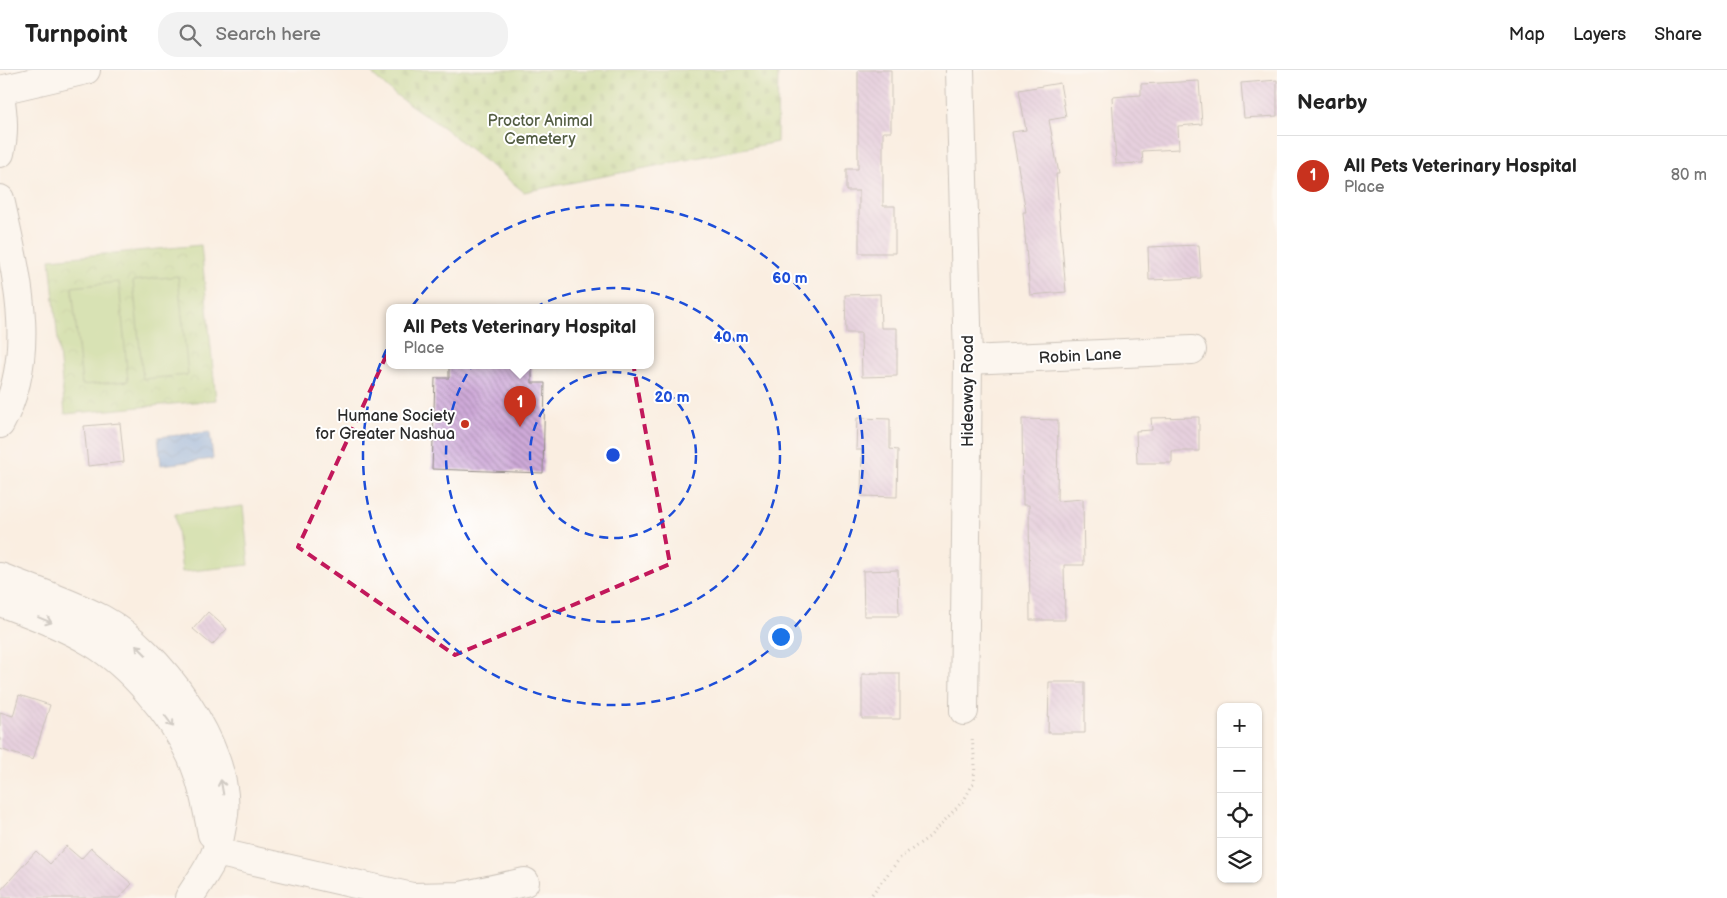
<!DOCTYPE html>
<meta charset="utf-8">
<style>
:root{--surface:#fff;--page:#f2f2f2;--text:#222;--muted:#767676;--line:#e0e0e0;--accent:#c8321e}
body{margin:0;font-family:"Balsamiq Sans",sans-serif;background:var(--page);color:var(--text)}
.controls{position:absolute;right:15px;bottom:15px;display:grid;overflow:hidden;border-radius:10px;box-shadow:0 1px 4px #0004}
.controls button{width:45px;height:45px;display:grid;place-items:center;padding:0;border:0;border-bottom:1px solid var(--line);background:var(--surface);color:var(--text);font:25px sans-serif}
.you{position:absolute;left:780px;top:566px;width:18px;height:18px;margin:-12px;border:4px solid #fff;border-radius:50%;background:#1a73e8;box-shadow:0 0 0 8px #1a73e833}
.badge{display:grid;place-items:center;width:32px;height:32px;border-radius:50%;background:var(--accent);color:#fff;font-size:16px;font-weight:700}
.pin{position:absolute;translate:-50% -41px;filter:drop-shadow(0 1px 2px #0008)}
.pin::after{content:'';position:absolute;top:26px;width:18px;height:15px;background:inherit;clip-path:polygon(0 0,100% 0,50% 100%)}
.popup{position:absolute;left:386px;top:234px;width:268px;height:65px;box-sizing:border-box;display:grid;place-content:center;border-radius:10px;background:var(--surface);filter:drop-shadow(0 1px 4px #0005);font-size:16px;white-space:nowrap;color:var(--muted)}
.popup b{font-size:19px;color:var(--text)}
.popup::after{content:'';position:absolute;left:50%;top:100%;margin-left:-10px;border:10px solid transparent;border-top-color:var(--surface)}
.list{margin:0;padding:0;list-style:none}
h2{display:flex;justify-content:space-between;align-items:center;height:65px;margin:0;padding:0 20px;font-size:21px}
h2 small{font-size:16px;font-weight:400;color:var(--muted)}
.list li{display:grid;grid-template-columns:32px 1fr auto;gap:15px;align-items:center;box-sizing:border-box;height:80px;padding:0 20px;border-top:1px solid var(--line)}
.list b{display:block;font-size:19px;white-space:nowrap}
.list p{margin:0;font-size:16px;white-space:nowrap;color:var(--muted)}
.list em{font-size:16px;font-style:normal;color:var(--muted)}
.icon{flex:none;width:28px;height:28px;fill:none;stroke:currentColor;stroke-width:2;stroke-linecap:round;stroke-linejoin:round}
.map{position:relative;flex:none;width:1277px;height:828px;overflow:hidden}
header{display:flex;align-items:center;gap:30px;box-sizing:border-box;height:70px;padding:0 25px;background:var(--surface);border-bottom:1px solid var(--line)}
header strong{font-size:24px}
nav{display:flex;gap:28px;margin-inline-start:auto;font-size:18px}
.search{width:350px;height:45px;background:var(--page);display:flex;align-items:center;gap:12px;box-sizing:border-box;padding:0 18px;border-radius:20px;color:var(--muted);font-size:19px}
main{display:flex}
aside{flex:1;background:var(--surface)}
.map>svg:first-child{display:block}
.cemetery{fill:url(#cemetery-stones);stroke:#6e7e53}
.park{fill:url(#park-crowns);stroke:#6e7e53}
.pitch{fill:#b0d27b;stroke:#6e7e53}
.water{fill:url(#water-waves);stroke:#4f6684}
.building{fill:url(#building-back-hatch)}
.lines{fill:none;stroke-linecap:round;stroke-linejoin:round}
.minor-casing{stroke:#928c86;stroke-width:30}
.path{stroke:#928c86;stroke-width:3;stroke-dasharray:1 4;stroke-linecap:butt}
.minor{stroke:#fff;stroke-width:28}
.oneway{stroke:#a0a0a0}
.marked{fill:none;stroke:#c2185b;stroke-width:4;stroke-dasharray:10 6;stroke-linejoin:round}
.ring{fill:none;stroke:#1d4ed8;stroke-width:2.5;stroke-dasharray:9 6}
.poi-dot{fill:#c8321e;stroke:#fff;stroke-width:2}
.labels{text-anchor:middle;stroke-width:4;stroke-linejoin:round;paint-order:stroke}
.park-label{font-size:16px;fill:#535d43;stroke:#fff}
.street-label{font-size:16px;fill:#2b2b2b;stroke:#fff}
.poi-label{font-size:16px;fill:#2b2b2b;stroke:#fff;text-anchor:end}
.centre{fill:#1d4ed8;stroke:#fff;stroke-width:2.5}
.ring-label{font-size:15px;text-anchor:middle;font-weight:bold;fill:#1d4ed8;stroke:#fff;stroke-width:4;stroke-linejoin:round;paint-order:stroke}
</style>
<header>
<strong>Turnpoint</strong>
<div class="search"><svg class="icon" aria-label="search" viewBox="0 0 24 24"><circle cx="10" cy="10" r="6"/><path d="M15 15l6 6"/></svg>Search here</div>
<nav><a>Map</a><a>Layers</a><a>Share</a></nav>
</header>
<main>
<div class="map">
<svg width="1277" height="828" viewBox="0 0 1277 828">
<defs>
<pattern id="cemetery-stones" width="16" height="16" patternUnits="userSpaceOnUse" patternTransform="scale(1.25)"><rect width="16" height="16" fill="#b0d27b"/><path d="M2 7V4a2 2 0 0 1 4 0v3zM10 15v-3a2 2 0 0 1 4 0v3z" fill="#98b46a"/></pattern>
<pattern id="park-crowns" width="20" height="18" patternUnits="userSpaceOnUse" patternTransform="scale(1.25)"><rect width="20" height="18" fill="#b0d27b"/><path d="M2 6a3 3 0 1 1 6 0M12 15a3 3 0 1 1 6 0" fill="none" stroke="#98b46a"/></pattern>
<pattern id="water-waves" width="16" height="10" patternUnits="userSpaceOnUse" patternTransform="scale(1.25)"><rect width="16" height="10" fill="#73a1dc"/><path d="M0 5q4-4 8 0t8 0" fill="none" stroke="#5f83b3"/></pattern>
<pattern id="building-back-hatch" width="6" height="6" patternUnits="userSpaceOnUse" patternTransform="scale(1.25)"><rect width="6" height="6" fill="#cfaad9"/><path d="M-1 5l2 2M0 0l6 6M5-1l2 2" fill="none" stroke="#a88bb0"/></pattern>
</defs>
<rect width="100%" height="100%" fill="#fff"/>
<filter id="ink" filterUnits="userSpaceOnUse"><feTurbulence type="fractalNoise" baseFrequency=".02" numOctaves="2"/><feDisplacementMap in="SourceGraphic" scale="10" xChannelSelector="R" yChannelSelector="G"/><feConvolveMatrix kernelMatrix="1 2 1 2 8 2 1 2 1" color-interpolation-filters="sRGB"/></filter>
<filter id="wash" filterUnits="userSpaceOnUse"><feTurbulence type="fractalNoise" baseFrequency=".0096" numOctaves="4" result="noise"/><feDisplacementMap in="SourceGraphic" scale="20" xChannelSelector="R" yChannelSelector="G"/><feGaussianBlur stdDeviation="1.12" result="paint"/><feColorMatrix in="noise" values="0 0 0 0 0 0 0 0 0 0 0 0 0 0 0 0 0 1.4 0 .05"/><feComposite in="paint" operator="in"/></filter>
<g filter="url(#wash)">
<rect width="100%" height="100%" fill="#faeee1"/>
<path class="cemetery" d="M 368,0 L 778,0 L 777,72 L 524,122 L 444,58 L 393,23 Z"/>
<path class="park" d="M 201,175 L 216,330 L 65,344 L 50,189 Z"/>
<g class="pitch">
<path d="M 178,206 L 188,305 L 143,309 L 133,211 Z"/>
<path d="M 119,212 L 128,311 L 82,315 L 72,217 Z"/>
<path d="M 243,436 L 249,495 L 182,502 L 175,444 Z"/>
</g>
<path class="water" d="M 210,362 L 213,389 L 161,395 L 158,367 Z"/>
<g id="blocks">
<g class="building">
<path d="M 858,0 L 891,0 L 891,62 L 883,62 L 883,136 L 895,136 L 895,183 L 859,183 L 859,121 L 846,121 L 846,99 L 858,99 Z"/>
<path d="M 1277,10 L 1277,46 L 1244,48 L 1241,13 Z"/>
<path d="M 1199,11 L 1202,54 L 1178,56 L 1179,79 L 1142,81 L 1143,93 L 1116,94 L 1112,27 L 1141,25 L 1141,14 Z"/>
<path d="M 1060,13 L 1066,47 L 1049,50 L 1059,104 L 1056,104 L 1066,222 L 1030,225 L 1023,142 L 1026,142 L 1012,62 L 1026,60 L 1019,20 Z"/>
<path d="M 1199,175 L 1201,208 L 1149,210 L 1148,177 Z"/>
<path d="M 880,224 L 881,258 L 897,258 L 897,306 L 862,307 L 861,263 L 846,263 L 845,225 Z"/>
<path d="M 449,296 L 532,296 L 532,313 L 545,313 L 543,403 L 432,399 L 435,308 L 449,308 Z"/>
<path d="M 1199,347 L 1199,381 L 1172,381 L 1172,393 L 1137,393 L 1136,361 L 1152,360 L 1151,348 Z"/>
<path d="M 857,348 L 890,349 L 890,379 L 898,380 L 897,427 L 861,426 L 862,380 L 856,380 Z"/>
<path d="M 1022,349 L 1058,350 L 1057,431 L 1083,429 L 1084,495 L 1064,495 L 1065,550 L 1030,550 L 1029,435 L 1023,435 Z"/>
<path d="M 120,353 L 124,392 L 88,396 L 84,356 Z"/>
<path d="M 898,500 L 899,546 L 864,546 L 863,501 Z"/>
<path d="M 208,542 L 227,559 L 212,575 L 193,559 Z"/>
<path d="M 870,603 L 900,603 L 900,649 L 862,649 L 862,604 L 870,604 Z"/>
<path d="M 1049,612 L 1085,612 L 1085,663 L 1048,663 Z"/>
<path d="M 19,625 L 50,635 L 33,690 L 0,679 L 0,642 L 13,646 Z"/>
<path d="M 66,776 L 81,789 L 91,778 L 132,814 L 119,828 L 0,828 L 0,821 L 36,781 L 50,794 Z"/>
</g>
</g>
</g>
<g filter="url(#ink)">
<use href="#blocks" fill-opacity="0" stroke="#928c86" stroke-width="1"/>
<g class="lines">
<g class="minor-casing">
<g id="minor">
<path d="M 960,0 L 968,290 L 964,641"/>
<path d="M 0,20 L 86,0"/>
<path d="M 0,24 C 3,44 5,63 0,83"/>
<path d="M 0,129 C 16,203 39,283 0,354"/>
<path d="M 968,290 L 1192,280"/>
<path d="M 0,507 C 33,520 71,533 102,549 C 158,579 231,678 224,744 C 222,757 220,770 216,782 C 210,798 198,813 189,828"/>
<path d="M 0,532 C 31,544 63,555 91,572 C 130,595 172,645 191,686 C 202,710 207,738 212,764"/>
<path d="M 216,782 L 412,827 L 461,826 L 525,812"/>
</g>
</g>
<path class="path" d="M 869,828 L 901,787 L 929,767 L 964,730 L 974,712 L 975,693 L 972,668"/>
<use href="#minor" class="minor"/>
</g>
<defs><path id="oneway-shaft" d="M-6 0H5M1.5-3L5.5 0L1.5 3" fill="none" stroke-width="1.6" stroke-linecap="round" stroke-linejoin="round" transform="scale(1.25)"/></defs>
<g class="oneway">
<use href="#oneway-shaft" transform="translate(45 550) rotate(22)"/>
<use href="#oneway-shaft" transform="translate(141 580) rotate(-135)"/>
<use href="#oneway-shaft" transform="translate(169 651) rotate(53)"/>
<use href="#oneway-shaft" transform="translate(222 717) rotate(-100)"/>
</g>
</g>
<path d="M0 0H1277V828H0ZM 624,244 L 670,494 L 455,585 L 298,477 L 405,245 Z" fill="#faeee1" fill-opacity=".55" fill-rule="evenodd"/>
<path class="marked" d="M 624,244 L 670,494 L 455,585 L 298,477 L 405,245 Z"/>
<g class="ring">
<circle cx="613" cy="385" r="83"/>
<circle cx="613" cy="385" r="167"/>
<circle cx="613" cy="385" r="250"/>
</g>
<circle class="poi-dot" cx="465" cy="354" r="5"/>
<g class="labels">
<g class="park-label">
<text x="540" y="56">Proctor Animal<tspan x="540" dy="18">Cemetery</tspan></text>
</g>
<g class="street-label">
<text transform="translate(1080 285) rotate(-3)" y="6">Robin Lane</text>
<text transform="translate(967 321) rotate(-90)" y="6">Hideaway Road</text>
</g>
<g class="poi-label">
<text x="455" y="351">Humane Society<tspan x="455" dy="18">for Greater Nashua</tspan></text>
</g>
</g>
<circle cx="613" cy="385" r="8" class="centre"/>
<g class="ring-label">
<text x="790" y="213">60 m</text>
<text x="731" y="272">40 m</text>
<text x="672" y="332">20 m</text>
</g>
</svg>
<div class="controls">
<button>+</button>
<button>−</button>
<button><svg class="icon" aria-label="locate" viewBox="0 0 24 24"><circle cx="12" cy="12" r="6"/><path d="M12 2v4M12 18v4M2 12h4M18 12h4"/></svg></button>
<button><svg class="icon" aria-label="layers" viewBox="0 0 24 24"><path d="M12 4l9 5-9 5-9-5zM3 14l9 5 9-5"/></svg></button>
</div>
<div class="you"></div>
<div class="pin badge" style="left:520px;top:357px">1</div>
<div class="popup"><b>All Pets Veterinary Hospital</b>Place</div>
</div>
<aside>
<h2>Nearby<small></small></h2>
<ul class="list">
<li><span class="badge">1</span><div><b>All Pets Veterinary Hospital</b><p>Place</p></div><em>80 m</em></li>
</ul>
</aside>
</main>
